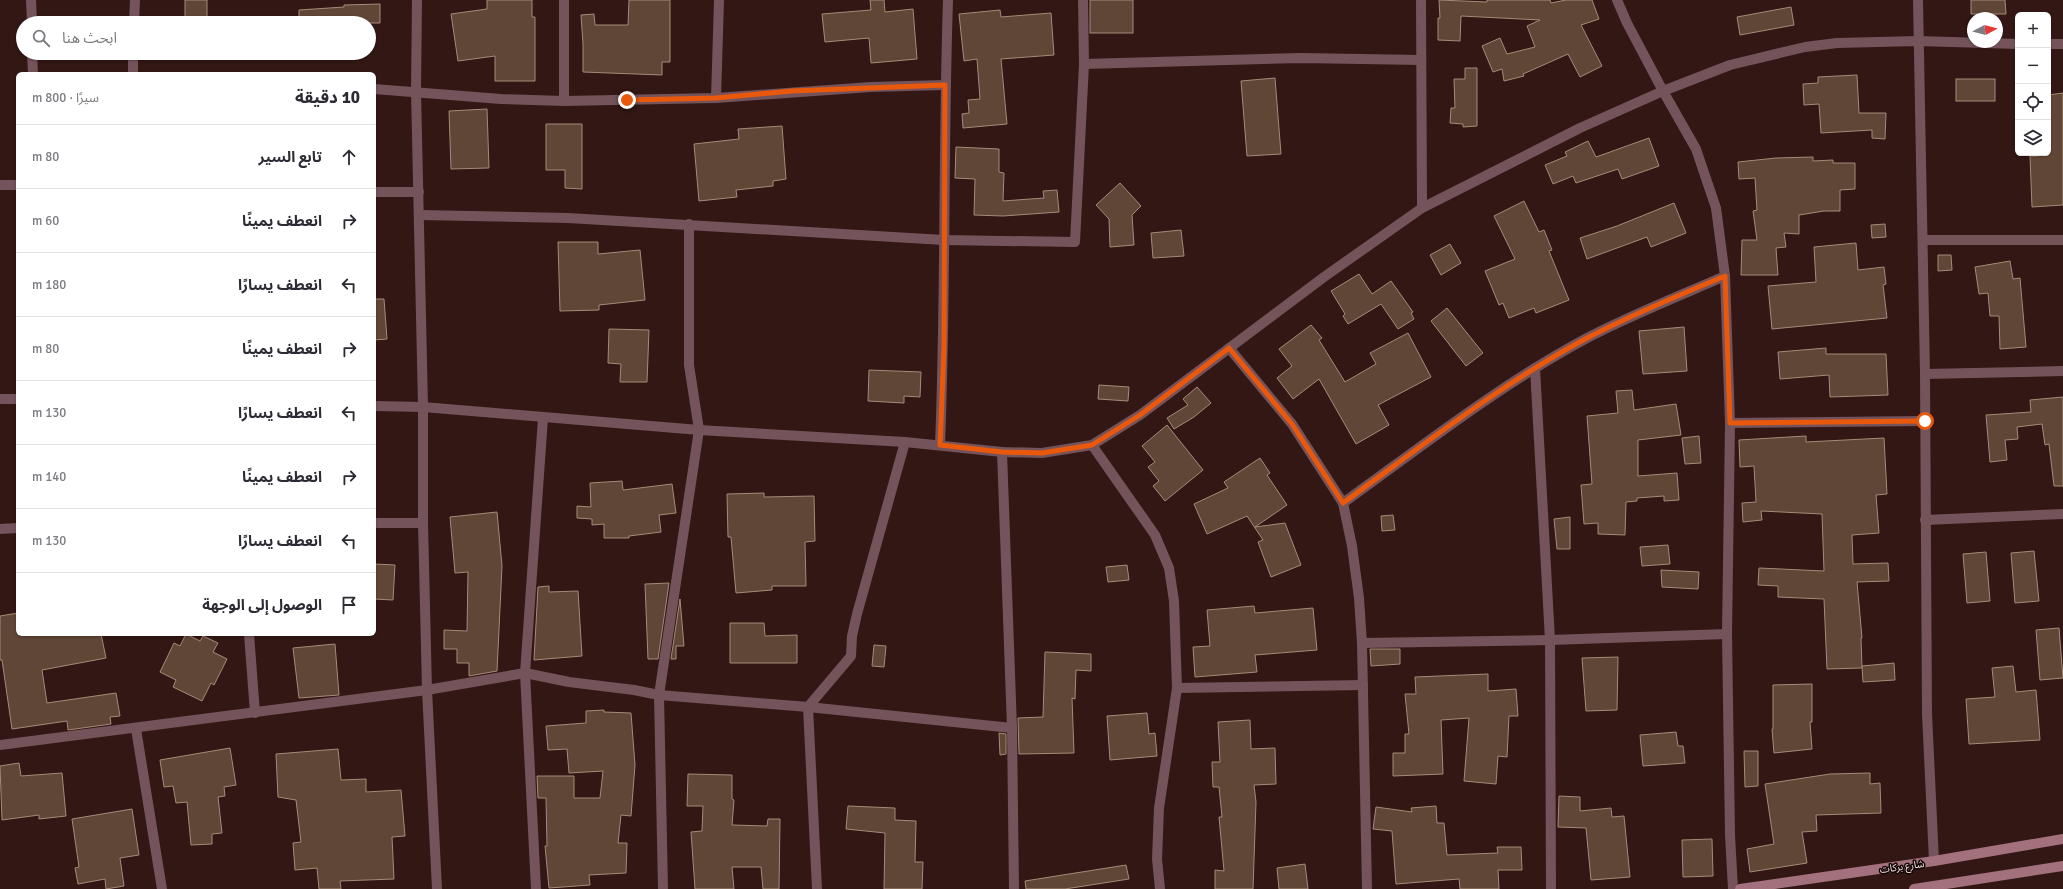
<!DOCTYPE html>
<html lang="ar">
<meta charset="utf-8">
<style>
:root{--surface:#fff;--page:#f7f7f7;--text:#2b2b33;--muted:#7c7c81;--line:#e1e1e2}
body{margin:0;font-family:Signika,"Noto Sans Arabic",sans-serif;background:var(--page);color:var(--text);direction:rtl}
.controls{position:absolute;right:12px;top:12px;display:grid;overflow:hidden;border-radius:6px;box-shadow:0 1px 3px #0004}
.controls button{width:36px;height:36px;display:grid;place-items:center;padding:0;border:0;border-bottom:1px solid var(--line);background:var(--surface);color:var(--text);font:20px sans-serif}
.compass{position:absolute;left:1967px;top:12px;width:36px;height:36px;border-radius:50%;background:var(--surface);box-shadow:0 1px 3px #0004;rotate:83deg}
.stop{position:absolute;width:12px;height:12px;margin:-9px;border:3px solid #ea580c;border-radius:50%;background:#fff}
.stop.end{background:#ea580c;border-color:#fff;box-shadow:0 1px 4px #0008}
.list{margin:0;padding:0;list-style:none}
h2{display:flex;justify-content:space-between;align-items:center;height:52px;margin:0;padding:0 16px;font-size:17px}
h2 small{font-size:13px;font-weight:400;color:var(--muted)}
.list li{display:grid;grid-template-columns:26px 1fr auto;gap:12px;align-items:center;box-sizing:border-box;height:64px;padding:0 16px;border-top:1px solid var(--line)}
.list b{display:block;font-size:15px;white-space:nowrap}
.list em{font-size:13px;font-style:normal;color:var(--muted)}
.icon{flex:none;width:22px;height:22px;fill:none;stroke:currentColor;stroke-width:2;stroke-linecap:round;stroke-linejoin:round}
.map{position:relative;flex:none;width:2063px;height:889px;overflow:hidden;direction:ltr}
.search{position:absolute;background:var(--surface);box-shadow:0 1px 3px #0004;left:16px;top:16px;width:360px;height:44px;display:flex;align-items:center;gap:10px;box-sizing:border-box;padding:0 14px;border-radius:22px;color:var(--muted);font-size:15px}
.panel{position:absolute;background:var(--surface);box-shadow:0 1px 3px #0004;left:16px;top:72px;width:360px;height:564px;border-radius:6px;direction:rtl}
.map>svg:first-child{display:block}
.building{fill:#604636;stroke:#a78a78}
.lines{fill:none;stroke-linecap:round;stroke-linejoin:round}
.street{stroke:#74535b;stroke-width:10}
.secondary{stroke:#a3707d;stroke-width:10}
.route{stroke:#ea580c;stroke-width:5}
.labels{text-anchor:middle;stroke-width:3;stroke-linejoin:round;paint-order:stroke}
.street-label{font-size:10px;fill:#f4e0dd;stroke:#110605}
</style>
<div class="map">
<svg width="2063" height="889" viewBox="0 0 2063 889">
<rect width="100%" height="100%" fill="#321714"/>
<g class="building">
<rect x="185" y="0" width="22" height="23"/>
<path d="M 487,0 L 532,0 L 532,17 L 535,17 L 535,81 L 495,81 L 495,56 L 458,61 L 451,14 L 487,9 Z"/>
<path d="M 629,0 L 670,0 L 670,62 L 662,62 L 662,75 L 583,72 L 583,44 L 581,15 L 594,14 L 595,25 L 628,25 Z"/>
<path d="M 870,0 L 884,0 L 885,12 L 913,9 L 917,59 L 871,63 L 869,38 L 825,42 L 822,14 L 871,10 Z"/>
<rect x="1090" y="0" width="43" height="33"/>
<path d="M 1439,0 L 1487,2 L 1487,0 L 1550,0 L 1551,3 L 1566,0 L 1592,0 L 1599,19 L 1581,25 L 1602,66 L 1580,77 L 1568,54 L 1523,74 L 1524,76 L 1504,81 L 1502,69 L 1493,72 L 1482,46 L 1500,38 L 1507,54 L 1535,47 L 1527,26 L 1540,20 L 1461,16 L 1460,41 L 1438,40 L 1438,18 L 1440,18 Z"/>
<path d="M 1971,0 L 2005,0 L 2006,14 L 1971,14 Z"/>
<path d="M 380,4 L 380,23 L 299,23 L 299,10 L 344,7 L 344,5 Z"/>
<path d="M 1791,7 L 1794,25 L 1740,35 L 1737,17 Z"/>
<path d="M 1000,10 L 1001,17 L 1051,13 L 1054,55 L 1001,59 L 1007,124 L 963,128 L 962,114 L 969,113 L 968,100 L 980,99 L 977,59 L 964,61 L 959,14 Z"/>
<path d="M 1465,68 L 1477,68 L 1477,126 L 1463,127 L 1463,124 L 1450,123 L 1451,108 L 1455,108 L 1454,79 L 1465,79 Z"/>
<path d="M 1857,75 L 1859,113 L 1886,113 L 1885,139 L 1872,138 L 1872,130 L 1821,133 L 1819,104 L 1804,105 L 1803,84 L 1818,83 L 1818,77 Z"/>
<path d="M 1275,78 L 1281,154 L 1247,156 L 1241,81 Z"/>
<rect x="1956" y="79" width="39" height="22"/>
<path d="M 2063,93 L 2063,205 L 2032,207 L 2030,156 L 2038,156 L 2038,153 L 2048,153 L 2048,95 Z"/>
<path d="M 487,109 L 489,168 L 451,169 L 449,111 Z"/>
<path d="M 546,124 L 582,124 L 582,189 L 565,188 L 565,170 L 546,170 Z"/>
<path d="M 782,126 L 786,179 L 773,181 L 773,186 L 736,190 L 737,197 L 699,201 L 694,144 L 739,139 L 738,129 Z"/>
<path d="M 1649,138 L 1659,166 L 1622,179 L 1618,169 L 1576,183 L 1573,176 L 1553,184 L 1545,165 L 1567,156 L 1565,152 L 1588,141 L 1596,157 Z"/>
<path d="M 956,147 L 999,149 L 999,172 L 1004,173 L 1003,201 L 1044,198 L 1043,191 L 1057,190 L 1059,212 L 1003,216 L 974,215 L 975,179 L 955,178 Z"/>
<path d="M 1813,157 L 1813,161 L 1833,160 L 1833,163 L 1855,163 L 1855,189 L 1840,190 L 1840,211 L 1824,211 L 1799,215 L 1799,234 L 1784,233 L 1786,247 L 1776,248 L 1778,275 L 1741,275 L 1742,240 L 1757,240 L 1753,211 L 1757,210 L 1755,178 L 1739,179 L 1738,162 L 1776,158 Z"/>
<path d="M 1120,183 L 1141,206 L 1132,215 L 1134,245 L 1110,247 L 1109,219 L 1096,205 Z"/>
<path d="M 1524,201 L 1539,232 L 1544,230 L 1552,250 L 1549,251 L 1569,300 L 1536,313 L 1534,308 L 1509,318 L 1503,303 L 1499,305 L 1485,271 L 1515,259 L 1494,216 Z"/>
<path d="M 1674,203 L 1686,233 L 1651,247 L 1647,237 L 1587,259 L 1580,238 L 1617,226 Z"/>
<path d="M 1885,224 L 1886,237 L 1872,238 L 1871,225 Z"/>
<path d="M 1181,230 L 1184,256 L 1153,258 L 1151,233 Z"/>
<path d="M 558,242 L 598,242 L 598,254 L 640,250 L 645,300 L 599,305 L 599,310 L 560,311 Z"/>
<path d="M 1856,243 L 1858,270 L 1884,267 L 1886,284 L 1883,285 L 1887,318 L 1772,329 L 1768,286 L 1816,282 L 1814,247 Z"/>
<path d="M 1450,244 L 1461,263 L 1441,275 L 1430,255 Z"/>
<path d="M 1938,255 L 1951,255 L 1952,270 L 1938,271 Z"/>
<path d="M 2010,261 L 2013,279 L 2020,278 L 2026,347 L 2000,349 L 1999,316 L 1990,316 L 1988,293 L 1979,294 L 1975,267 Z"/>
<path d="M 1359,274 L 1372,294 L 1391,281 L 1413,312 L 1411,313 L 1414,319 L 1398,329 L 1381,304 L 1348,324 L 1343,316 L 1345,314 L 1331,291 Z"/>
<path d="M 374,299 L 384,299 L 387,339 L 374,340 Z"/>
<path d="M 1447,308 L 1483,353 L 1466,366 L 1431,321 Z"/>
<path d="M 1311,325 L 1322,338 L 1319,340 L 1345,382 L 1376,364 L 1370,353 L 1408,333 L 1431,377 L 1378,405 L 1389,425 L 1356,444 L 1319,379 L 1293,399 L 1277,378 L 1292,366 L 1279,349 Z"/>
<path d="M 1684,327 L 1687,371 L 1643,374 L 1639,331 Z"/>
<path d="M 609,329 L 649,330 L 647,382 L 620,382 L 621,364 L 608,363 Z"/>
<path d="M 1826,348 L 1826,354 L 1886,354 L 1888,395 L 1830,397 L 1829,375 L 1780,379 L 1778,352 Z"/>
<path d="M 869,370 L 921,372 L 920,397 L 904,396 L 904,403 L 868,401 Z"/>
<path d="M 1099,385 L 1129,387 L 1128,401 L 1098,399 Z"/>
<path d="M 1197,387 L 1211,403 L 1194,417 L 1174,429 L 1167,418 L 1188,405 L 1183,399 Z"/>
<path d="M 1632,390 L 1634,410 L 1676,404 L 1681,435 L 1638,440 L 1638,476 L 1677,473 L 1679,500 L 1664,501 L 1664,496 L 1637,498 L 1637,501 L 1626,502 L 1625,535 L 1598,534 L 1598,523 L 1584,524 L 1581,485 L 1592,484 L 1587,416 L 1618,413 L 1616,391 Z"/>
<path d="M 2063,397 L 2063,486 L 2054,486 L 2049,444 L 2045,445 L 2042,424 L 2017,427 L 2018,439 L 2005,440 L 2007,460 L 1990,462 L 1986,415 L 2031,412 L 2030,400 Z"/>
<path d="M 1167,425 L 1203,470 L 1165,501 L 1153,486 L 1159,481 L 1148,467 L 1155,462 L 1142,446 Z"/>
<path d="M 1699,436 L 1701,463 L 1685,464 L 1682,438 Z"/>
<path d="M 1806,436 L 1806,442 L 1884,438 L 1887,494 L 1876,495 L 1879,533 L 1852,535 L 1853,564 L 1888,563 L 1889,581 L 1857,582 L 1862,638 L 1861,638 L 1862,668 L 1827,669 L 1824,599 L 1778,597 L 1778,586 L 1758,585 L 1759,568 L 1824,571 L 1822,514 L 1761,511 L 1762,520 L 1743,522 L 1742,503 L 1756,502 L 1754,466 L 1740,467 L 1739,440 Z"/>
<path d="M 1260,458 L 1270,473 L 1267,475 L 1287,505 L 1255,527 L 1285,523 L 1301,565 L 1271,577 L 1258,542 L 1263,540 L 1247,516 L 1207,534 L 1194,504 L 1228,488 L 1224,482 Z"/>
<path d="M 622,481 L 623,490 L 672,484 L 676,513 L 659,515 L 661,532 L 629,536 L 629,538 L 604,538 L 604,524 L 592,525 L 592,519 L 577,518 L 577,506 L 591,507 L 590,483 Z"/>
<path d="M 764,493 L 764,497 L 814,496 L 815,541 L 805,542 L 806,586 L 772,586 L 772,590 L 736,593 L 731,537 L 728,537 L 727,494 Z"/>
<path d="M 497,512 L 502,566 L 497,671 L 469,676 L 469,663 L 457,663 L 457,649 L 444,649 L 444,630 L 467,631 L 468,572 L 455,573 L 450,517 Z"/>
<path d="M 1393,515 L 1395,530 L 1382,531 L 1381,516 Z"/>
<path d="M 1570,517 L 1570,549 L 1557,549 L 1554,519 Z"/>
<path d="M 1668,545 L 1670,564 L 1642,566 L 1640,547 Z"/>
<path d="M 2034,551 L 2039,601 L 2015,603 L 2011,553 Z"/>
<path d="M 1986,552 L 1990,601 L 1967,603 L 1963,554 Z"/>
<path d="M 374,564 L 395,565 L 393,600 L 374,599 Z"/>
<path d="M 1127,565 L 1129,580 L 1108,582 L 1106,567 Z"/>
<path d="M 1661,570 L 1699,572 L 1698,589 L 1662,587 Z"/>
<path d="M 669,583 L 658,659 L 648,659 L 645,584 Z"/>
<path d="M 549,586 L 549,592 L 578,591 L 582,656 L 534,660 L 538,587 Z"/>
<path d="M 680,599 L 684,646 L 676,646 L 676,659 L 671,659 Z"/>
<path d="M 1254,606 L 1255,613 L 1313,608 L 1317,650 L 1255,655 L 1257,672 L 1195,677 L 1193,647 L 1210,646 L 1207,610 Z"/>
<path d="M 18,613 L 18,634 L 101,634 L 106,658 L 42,670 L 47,703 L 116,693 L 120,716 L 110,717 L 111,724 L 68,730 L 67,721 L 12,729 L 2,660 L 0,660 L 0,616 Z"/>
<path d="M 730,623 L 764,623 L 765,636 L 797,635 L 797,663 L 730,663 Z"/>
<path d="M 2059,628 L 2063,678 L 2040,680 L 2036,630 Z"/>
<path d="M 186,634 L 200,641 L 203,636 L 218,643 L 213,652 L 227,659 L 214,685 L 211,683 L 202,701 L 173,687 L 176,680 L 160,672 L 174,643 L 180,646 Z"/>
<path d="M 335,644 L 339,695 L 299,698 L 293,648 Z"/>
<path d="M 874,645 L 886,646 L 884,667 L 872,666 Z"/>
<path d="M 1370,649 L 1400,649 L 1400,664 L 1371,666 Z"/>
<path d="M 1045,652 L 1091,654 L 1091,671 L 1076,670 L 1075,699 L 1072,698 L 1074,753 L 1019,754 L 1018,718 L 1043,717 Z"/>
<path d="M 1618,657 L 1617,710 L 1586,711 L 1582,658 Z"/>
<path d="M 1894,663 L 1895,680 L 1863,682 L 1862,666 Z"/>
<path d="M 2013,666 L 2016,692 L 2036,690 L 2040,740 L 1969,744 L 1966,699 L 1995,697 L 1992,668 Z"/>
<path d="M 1488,674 L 1488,691 L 1516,689 L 1518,716 L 1509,716 L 1507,757 L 1498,756 L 1496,784 L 1464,781 L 1469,718 L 1441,720 L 1443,774 L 1393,776 L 1393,753 L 1405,753 L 1405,734 L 1409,734 L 1405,694 L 1416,694 L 1415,677 Z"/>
<path d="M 1812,684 L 1812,722 L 1810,722 L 1812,749 L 1774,753 L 1772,729 L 1773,729 L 1773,685 Z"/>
<path d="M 604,710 L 604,712 L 631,713 L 635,765 L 631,816 L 621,815 L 618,843 L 627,843 L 626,873 L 589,875 L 590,885 L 549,888 L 545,846 L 547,846 L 546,798 L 538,798 L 537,776 L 574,776 L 574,798 L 600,798 L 603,771 L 569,773 L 567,749 L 548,750 L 546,726 L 586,723 L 586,711 Z"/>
<path d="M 1147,713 L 1149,734 L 1155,733 L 1157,756 L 1110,760 L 1107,716 Z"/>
<path d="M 1250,720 L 1251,749 L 1275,748 L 1276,784 L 1254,785 L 1256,802 L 1253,889 L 1215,889 L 1215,870 L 1224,871 L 1219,817 L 1222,817 L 1219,787 L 1213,787 L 1212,762 L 1220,762 L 1218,722 Z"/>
<path d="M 1676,732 L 1678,746 L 1683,746 L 1685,763 L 1643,766 L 1640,735 Z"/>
<path d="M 999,733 L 1006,734 L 1006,754 L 1000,755 Z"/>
<path d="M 230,748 L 236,785 L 224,787 L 225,796 L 218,797 L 222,833 L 212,834 L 212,844 L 191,845 L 187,802 L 176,803 L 173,786 L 164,787 L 160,760 Z"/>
<path d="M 338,749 L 341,780 L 366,779 L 366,792 L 401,790 L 405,836 L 392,837 L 394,879 L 340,881 L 341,889 L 319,889 L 317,868 L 295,870 L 293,843 L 301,842 L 296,800 L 278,797 L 276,754 Z"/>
<path d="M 1744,751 L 1758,751 L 1758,786 L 1745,787 Z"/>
<path d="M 19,763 L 21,776 L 62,773 L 66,816 L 39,819 L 39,815 L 2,820 L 0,766 Z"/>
<path d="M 1870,773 L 1870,784 L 1880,783 L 1881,813 L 1816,815 L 1817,831 L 1802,832 L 1807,863 L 1750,872 L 1747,849 L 1774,844 L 1765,784 L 1830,774 Z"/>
<path d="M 688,774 L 732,775 L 732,799 L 734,800 L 732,825 L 767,826 L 768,819 L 780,819 L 779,889 L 763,889 L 761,867 L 732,867 L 734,889 L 695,889 L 691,832 L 702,831 L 703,806 L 687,806 Z"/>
<path d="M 1559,796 L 1580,797 L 1580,811 L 1611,808 L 1612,817 L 1624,816 L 1630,877 L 1591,880 L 1586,828 L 1558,827 Z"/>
<path d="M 848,806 L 895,808 L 895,820 L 916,821 L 915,862 L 923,862 L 922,889 L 884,889 L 885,833 L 846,829 Z"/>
<path d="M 1436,806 L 1437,823 L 1444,823 L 1447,855 L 1498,853 L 1497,847 L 1521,847 L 1522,870 L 1498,870 L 1499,889 L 1460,889 L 1459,879 L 1396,884 L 1392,831 L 1373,829 L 1376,807 L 1412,812 L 1411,808 Z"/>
<path d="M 132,809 L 139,855 L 120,858 L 124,886 L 106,889 L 105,879 L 78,884 L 75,868 L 79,867 L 72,819 Z"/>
<path d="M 1712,839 L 1713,876 L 1683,877 L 1682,840 Z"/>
<path d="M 1305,864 L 1308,889 L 1279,889 L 1277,868 Z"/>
<path d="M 1126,865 L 1129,879 L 1065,889 L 1026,889 L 1025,881 Z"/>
</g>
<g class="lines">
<g class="street">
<path d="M 31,0 L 32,23"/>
<path d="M 417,0 L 416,91 L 423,407 L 423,523 L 427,690 L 437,889"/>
<path d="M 1421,0 L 1422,208"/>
<path d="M 1617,0 L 1627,23 L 1663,91 L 1696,149 L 1716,208 L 1725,276 L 1730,423 L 1727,634 L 1730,835 L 1733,889"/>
<path d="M 1918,0 L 1925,374 L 1927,714 L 1934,861"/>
<path d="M 134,23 L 135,0"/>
<path d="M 2048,44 L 2063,44"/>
<path d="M 32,53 L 33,74"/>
<path d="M 1084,64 L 1301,58 L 1421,60"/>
<path d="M 133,74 L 133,53"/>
<path d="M 374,89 L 501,99 L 564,101 L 716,98 L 871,87 L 945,85"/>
<path d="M 716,98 L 719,0"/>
<path d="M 564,101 L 564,0"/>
<path d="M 0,185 L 18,185"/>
<path d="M 374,192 L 419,192"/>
<path d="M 419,215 L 568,218 L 944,240 L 1075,242 L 1084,64 L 1083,0"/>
<path d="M 1923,240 L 2063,240"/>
<path d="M 1229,348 L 1292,424 L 1343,503 L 1352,546 L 1359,598 L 1362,643 L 1367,889"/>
<path d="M 1535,368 L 1550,640 L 1551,889"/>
<path d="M 1925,374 L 2063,371"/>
<path d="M 0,399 L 18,399"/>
<path d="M 374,406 L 423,407 L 699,430 L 905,442 L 1002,452 L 1042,453 L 1092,445 L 1140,415 L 1324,277 L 1422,208 L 1580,128 L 1663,91 L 1730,65 L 1805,47 L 1837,43 L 1918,41 L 2018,44"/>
<path d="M 1730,423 L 1925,421"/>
<path d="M 940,445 C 946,297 943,148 948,0"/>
<path d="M 1092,445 L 1155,535 L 1169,568 L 1174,601 L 1177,688 L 1159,808 L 1157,859 L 1160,889"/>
<path d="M 1002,452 L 1012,728 L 1014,889"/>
<path d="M 1343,503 C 1422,446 1501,384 1587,338 C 1631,315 1679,296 1725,276"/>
<path d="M 1925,520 L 2063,514"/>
<path d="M 374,523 L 423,523"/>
<path d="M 0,529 L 18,528"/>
<path d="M 249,634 L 255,713"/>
<path d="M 1362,643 L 1550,640 L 1727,634"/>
<path d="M 1177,688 L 1363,685"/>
<path d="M 136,729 L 162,889"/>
<path d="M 0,745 L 427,690 L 525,673 L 569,682 L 634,690 L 659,695 L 808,707 L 1012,728"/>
<path d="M 536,889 L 525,673 L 543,418"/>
<path d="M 663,889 L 659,695 L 699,430 L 689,365 L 689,224"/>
<path d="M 817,889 L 808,707 L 851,656 L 852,636 L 857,614 L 905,442"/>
</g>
<g class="secondary">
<path d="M 1740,889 L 1934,861 L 2063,839"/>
<path d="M 1914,889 L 2063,866"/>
</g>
</g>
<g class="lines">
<path class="route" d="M 627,100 L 716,98 L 792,91 L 945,85 L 944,349 L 940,445 L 1002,452 L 1042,453 L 1092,445 L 1140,415 L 1229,348 L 1292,424 L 1343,503 C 1422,446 1501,384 1587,338 C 1631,315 1679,295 1725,276 L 1730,423 L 1925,421"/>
</g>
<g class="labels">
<g class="street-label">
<text transform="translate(1902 866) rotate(-8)" y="4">شارع بركات</text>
</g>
</g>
</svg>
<div class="controls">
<button>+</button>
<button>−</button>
<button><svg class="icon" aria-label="locate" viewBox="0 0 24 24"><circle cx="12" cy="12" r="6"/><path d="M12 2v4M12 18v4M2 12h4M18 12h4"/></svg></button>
<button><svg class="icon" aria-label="layers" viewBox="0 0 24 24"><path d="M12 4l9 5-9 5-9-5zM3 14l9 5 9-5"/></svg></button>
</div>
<svg class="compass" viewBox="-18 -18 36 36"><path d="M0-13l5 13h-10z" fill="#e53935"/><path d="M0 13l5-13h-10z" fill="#7c7c81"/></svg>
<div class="stop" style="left:1925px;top:421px"></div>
<div class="stop end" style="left:627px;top:100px"></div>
<div class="search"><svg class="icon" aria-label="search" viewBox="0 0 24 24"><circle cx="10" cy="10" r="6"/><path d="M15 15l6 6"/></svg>ابحث هنا</div>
<section class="panel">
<h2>10 دقيقة<small>سيرًا · 800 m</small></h2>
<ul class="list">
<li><svg class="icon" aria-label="ahead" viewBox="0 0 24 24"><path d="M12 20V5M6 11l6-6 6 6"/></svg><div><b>تابع السير</b></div><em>80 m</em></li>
<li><svg class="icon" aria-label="right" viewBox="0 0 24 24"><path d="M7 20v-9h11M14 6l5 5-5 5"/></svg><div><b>انعطف يمينًا</b></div><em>60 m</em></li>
<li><svg class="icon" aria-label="left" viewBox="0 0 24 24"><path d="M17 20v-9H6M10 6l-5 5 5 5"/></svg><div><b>انعطف يسارًا</b></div><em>180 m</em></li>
<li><svg class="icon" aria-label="right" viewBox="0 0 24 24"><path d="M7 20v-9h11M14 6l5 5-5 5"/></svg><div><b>انعطف يمينًا</b></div><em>80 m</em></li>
<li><svg class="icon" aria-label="left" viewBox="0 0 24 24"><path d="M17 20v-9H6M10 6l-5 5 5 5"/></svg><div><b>انعطف يسارًا</b></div><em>130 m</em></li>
<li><svg class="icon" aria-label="right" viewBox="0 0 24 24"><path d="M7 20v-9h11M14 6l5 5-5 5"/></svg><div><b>انعطف يمينًا</b></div><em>140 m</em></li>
<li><svg class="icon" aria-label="left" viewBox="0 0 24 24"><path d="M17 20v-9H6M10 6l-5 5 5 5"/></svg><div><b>انعطف يسارًا</b></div><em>130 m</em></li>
<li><svg class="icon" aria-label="arrive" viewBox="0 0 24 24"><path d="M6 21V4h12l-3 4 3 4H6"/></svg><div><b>الوصول إلى الوجهة</b></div></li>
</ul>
</section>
</div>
